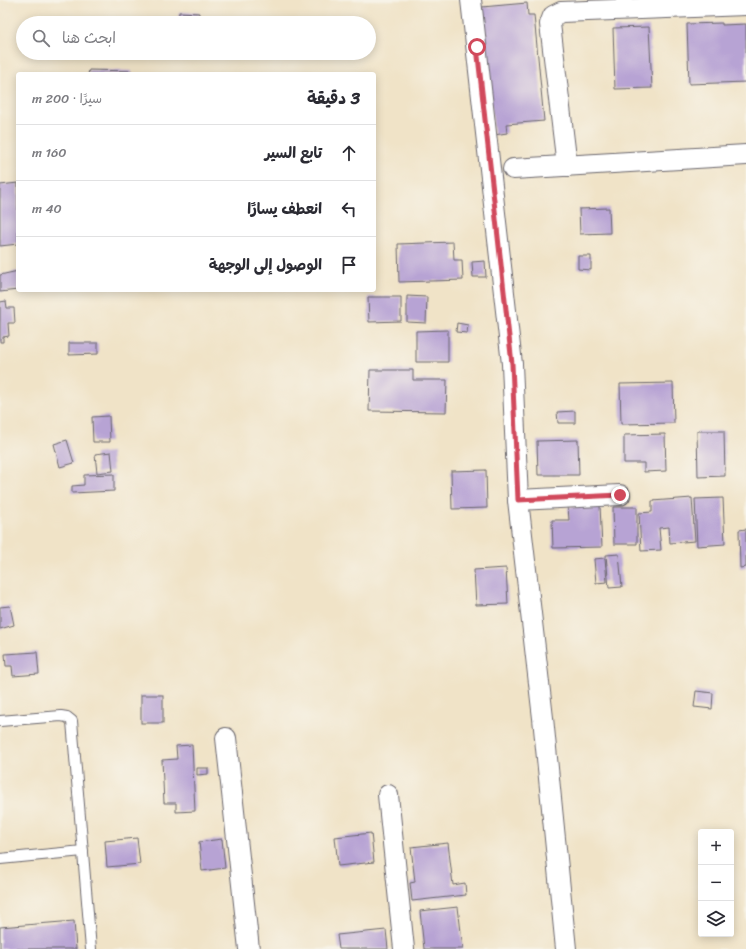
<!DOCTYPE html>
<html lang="ar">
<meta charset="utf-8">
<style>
:root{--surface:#fff;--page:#f2f2f3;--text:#2b2b33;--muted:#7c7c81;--line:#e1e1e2}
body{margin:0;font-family:Sriracha,"Playpen Sans Arabic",sans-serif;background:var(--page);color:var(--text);direction:rtl}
.controls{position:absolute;right:12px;bottom:12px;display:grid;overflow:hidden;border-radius:4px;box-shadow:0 2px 10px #0003}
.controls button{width:36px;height:36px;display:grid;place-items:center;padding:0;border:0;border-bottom:1px solid var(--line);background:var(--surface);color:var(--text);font:20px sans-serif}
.stop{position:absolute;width:12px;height:12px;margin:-9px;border:3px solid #d1495b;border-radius:50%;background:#fff}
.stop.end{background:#d1495b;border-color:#fff;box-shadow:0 1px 4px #0008}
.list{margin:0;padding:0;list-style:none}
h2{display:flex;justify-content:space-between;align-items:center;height:52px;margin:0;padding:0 16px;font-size:17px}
h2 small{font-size:13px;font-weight:400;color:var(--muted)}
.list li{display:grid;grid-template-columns:26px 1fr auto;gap:12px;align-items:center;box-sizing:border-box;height:56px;padding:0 16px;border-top:1px solid var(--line)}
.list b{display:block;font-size:15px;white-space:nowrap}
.list em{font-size:13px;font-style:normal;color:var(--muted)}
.icon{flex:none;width:22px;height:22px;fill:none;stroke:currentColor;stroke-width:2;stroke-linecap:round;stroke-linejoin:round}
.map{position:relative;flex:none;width:746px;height:949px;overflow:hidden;direction:ltr}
.search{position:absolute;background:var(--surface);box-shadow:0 2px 10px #0003;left:16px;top:16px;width:360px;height:44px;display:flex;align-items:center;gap:10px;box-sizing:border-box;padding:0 14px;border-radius:22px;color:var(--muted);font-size:15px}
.panel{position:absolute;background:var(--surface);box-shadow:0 2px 10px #0003;left:16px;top:72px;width:360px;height:220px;border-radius:4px;direction:rtl}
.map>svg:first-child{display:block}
.building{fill:#b7a3d4}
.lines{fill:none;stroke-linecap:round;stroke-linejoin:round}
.service-casing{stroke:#6a666c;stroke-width:12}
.minor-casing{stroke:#6a666c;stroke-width:22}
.service{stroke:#fff;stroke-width:10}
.minor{stroke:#fff;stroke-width:20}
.route{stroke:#d1495b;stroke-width:5}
</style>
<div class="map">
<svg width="746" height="949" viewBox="0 0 746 949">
<rect width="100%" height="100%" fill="#f7f3e8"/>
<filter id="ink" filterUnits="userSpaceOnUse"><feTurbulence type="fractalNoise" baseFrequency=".025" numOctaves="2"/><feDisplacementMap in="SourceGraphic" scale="8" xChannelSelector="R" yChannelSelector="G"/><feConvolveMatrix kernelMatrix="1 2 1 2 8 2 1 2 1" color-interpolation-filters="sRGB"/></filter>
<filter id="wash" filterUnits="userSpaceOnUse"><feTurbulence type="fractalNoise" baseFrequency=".012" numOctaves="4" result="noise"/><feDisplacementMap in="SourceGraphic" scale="16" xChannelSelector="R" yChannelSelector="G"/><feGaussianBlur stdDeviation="0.9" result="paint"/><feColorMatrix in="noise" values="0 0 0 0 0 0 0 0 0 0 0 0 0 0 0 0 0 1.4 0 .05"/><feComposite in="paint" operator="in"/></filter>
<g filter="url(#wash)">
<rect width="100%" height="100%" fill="#f0e3c7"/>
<g id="blocks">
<g class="building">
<path d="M 527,3 L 528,15 L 534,15 L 544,121 L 506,124 L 507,133 L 494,135 L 482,7 Z"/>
<path d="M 179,12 L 199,13 L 198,23 L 178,23 Z"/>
<path d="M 722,23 L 722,25 L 746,24 L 746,82 L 689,84 L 687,24 Z"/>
<path d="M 649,27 L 652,88 L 615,89 L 613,28 Z"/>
<path d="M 89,70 L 132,71 L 132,74 L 88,74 Z"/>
<path d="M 18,183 L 18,244 L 0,246 L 0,185 Z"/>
<path d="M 609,208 L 610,233 L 580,234 L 579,209 Z"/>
<path d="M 453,242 L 454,260 L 462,260 L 463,280 L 399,282 L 398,244 Z"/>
<path d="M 578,256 L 591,256 L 591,270 L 578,269 Z"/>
<path d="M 485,261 L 486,277 L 473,277 L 472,262 Z"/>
<path d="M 18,271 L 18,290 L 0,292 L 0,275 Z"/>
<path d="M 407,296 L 427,297 L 426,323 L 407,322 Z"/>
<path d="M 368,297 L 401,297 L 401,321 L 369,322 Z"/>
<path d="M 6,301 L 7,308 L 14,308 L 15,323 L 8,323 L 9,336 L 3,337 L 3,342 L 0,342 L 0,302 Z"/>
<path d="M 457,323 L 468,325 L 467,333 L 456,332 Z"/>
<path d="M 448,330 L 448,362 L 416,362 L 416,331 Z"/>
<path d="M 69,343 L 98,343 L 98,354 L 69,355 Z"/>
<path d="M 370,370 L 413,370 L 413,380 L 447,380 L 446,412 L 369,411 Z"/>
<path d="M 673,383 L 674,423 L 621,424 L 620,384 Z"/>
<path d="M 575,411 L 575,423 L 558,423 L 557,412 Z"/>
<path d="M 109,416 L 110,442 L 93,442 L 92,417 Z"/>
<path d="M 697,431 L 724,431 L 725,476 L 698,477 Z"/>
<path d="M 665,434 L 666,471 L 644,472 L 644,463 L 624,463 L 624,435 Z"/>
<path d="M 67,440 L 74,463 L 60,467 L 54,444 Z"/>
<path d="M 578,440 L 579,475 L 538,475 L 537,441 Z"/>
<path d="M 111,452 L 113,471 L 97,473 L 95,454 Z"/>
<path d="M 486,470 L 487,508 L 452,509 L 451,471 Z"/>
<path d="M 114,474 L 114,491 L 72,493 L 72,486 L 84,485 L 84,475 Z"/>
<path d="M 692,498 L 695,541 L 670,543 L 669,527 L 659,528 L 661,550 L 641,551 L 639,513 L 652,512 L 652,501 Z"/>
<path d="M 723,498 L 725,544 L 697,546 L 695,499 Z"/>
<path d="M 600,506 L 602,547 L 553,548 L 552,520 L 569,520 L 568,507 Z"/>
<path d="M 613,507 L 637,507 L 637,544 L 614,544 Z"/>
<path d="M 746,529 L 746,567 L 740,568 L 739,530 Z"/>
<path d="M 619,554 L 622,587 L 609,588 L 606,555 Z"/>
<path d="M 605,558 L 607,582 L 596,583 L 594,559 Z"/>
<path d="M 506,568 L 508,604 L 476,605 L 474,570 Z"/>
<path d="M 10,606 L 14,625 L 0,629 L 0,607 Z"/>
<path d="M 37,652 L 39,674 L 13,676 L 12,666 L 6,666 L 5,654 Z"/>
<path d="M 696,691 L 713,693 L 712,709 L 694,707 Z"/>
<rect x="141" y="695" width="22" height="28"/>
<path d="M 192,745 L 195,811 L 176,812 L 176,803 L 164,803 L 162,760 L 177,759 L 176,746 Z"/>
<path d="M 197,768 L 208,768 L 208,774 L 197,775 Z"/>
<path d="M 371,833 L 374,862 L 338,866 L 335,837 Z"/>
<path d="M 137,838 L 140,864 L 107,867 L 105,841 Z"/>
<path d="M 222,839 L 225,868 L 202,871 L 199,842 Z"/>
<path d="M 448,843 L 453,885 L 465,883 L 466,895 L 412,901 L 410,883 L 415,882 L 411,847 Z"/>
<path d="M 458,907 L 463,949 L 424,949 L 420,911 Z"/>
<path d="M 74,921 L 76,949 L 0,949 L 0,927 Z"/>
<path d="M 386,930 L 388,949 L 339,949 L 337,935 Z"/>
</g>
</g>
</g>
<g filter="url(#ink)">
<use href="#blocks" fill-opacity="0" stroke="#6a666c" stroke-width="1"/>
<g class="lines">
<g class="service-casing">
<g id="service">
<path d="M 0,721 L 61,716 L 67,717 L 72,721 L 91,949"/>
<path d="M 0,859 L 83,851"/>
</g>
</g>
<g class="minor-casing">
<g id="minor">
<path d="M 471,0 L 512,364 L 518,500 L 543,718 L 566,949"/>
<path d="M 567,166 L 550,24 L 553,16 L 561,12 L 746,5"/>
<path d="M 513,169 L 746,155"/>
<path d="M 518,500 L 620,495"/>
<path d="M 226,738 L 249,949"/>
<path d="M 388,795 L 404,949"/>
</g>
</g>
<use href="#service" class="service"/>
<use href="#minor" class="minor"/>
</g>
</g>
<g class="lines" filter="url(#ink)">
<path class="route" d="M 477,47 L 512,364 L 518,500 L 620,495"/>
</g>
</svg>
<div class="controls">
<button>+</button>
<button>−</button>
<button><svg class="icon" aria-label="layers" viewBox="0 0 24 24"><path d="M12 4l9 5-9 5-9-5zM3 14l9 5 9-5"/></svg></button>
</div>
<div class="stop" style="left:477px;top:47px"></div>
<div class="stop end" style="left:620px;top:495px"></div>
<div class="search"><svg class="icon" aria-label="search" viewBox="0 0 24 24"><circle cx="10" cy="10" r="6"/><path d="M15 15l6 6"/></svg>ابحث هنا</div>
<section class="panel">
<h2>3 دقيقة<small>سيرًا · 200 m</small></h2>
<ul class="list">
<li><svg class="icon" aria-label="ahead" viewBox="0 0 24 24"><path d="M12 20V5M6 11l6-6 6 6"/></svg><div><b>تابع السير</b></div><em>160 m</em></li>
<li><svg class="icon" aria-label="left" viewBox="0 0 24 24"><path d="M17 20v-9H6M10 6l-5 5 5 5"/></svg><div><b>انعطف يسارًا</b></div><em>40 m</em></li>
<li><svg class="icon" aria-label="arrive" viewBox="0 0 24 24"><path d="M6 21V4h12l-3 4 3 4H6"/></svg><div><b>الوصول إلى الوجهة</b></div></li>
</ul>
</section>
</div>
